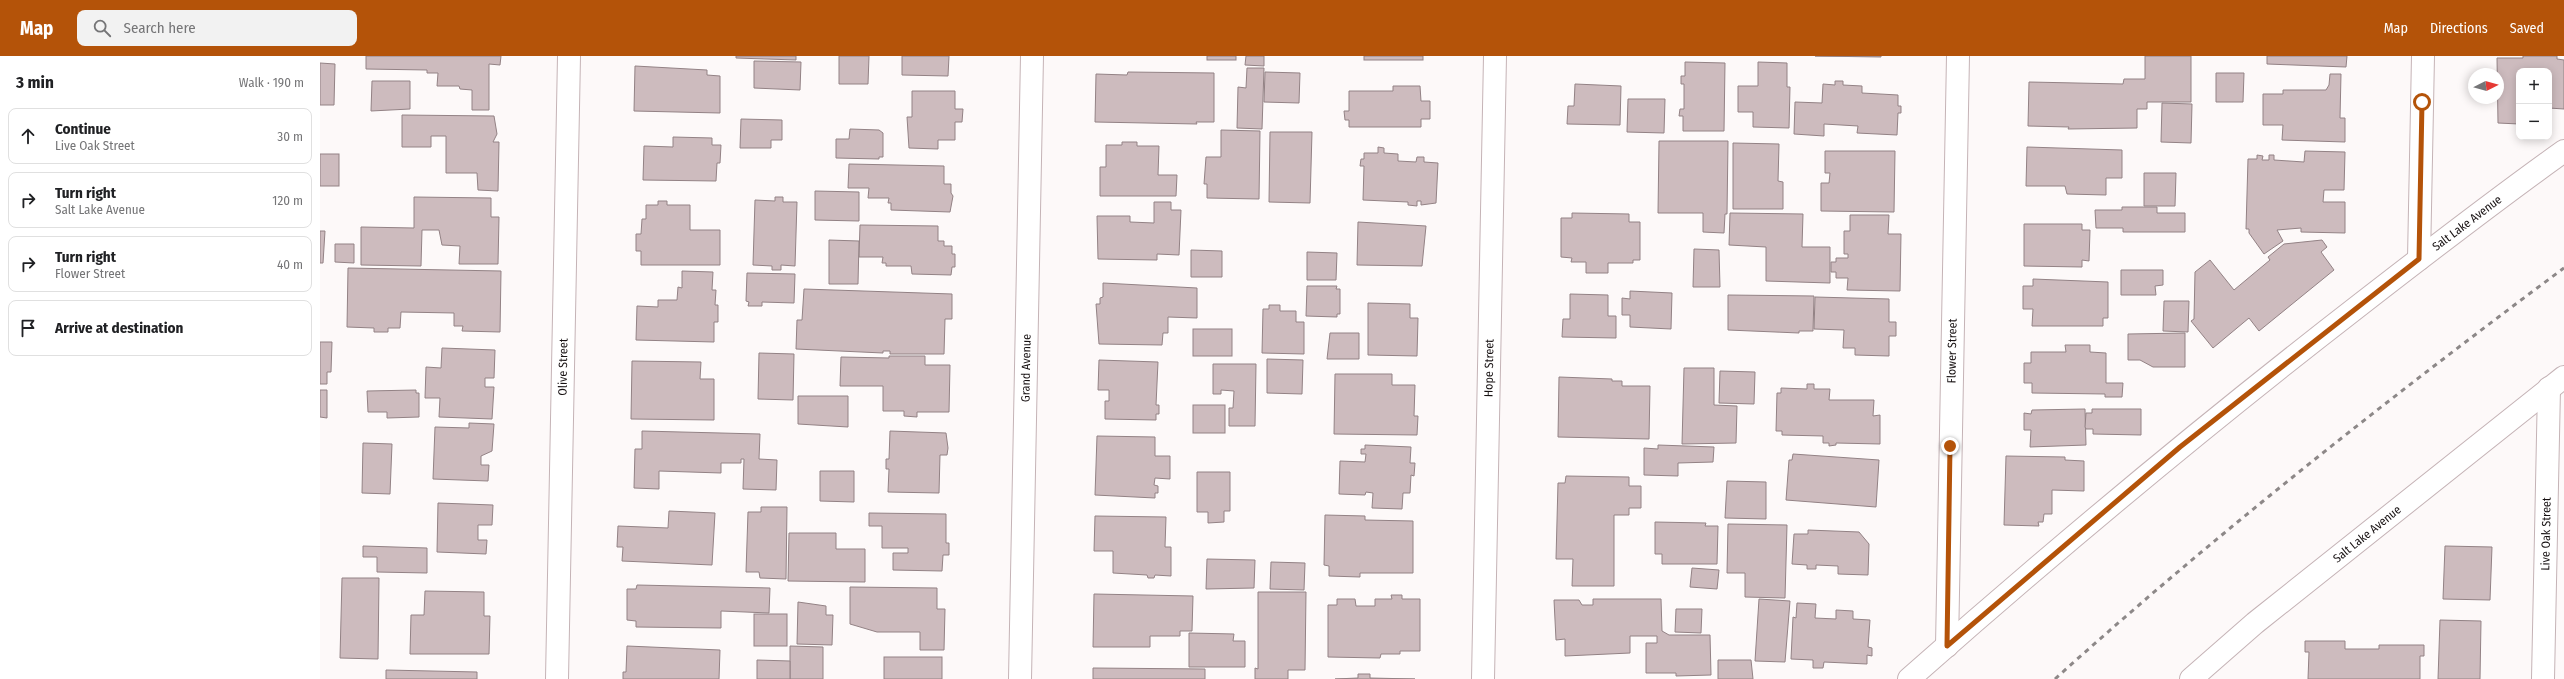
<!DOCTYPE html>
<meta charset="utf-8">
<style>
:root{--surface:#fff;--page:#f2f2f2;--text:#202124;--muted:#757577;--line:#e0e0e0;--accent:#b45309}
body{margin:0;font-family:"Fira Sans Condensed",sans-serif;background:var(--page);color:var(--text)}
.controls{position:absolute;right:12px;top:12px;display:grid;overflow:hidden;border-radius:8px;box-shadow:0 2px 10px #0003}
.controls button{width:36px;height:36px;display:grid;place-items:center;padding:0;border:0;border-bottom:1px solid var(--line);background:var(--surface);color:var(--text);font:20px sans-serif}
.compass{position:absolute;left:2148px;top:12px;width:36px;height:36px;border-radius:50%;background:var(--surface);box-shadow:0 2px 10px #0003;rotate:84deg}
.stop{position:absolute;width:12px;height:12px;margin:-9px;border:3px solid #b45309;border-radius:50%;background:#fff}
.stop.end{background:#b45309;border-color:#fff;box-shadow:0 1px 4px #0008}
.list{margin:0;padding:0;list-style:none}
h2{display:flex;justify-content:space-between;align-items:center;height:52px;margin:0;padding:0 16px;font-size:17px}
h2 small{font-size:13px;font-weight:400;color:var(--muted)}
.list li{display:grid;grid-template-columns:26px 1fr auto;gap:12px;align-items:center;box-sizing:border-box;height:56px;margin:0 8px 8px;padding:0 8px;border:1px solid var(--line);border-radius:8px}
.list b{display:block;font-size:15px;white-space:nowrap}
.list p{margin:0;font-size:13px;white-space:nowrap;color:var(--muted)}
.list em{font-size:13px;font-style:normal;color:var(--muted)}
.icon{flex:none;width:22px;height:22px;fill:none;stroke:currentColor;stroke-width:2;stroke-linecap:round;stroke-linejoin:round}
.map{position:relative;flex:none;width:2244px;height:623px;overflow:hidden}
header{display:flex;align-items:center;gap:24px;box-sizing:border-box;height:56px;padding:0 20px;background:var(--accent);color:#fff}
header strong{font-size:19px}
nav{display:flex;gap:22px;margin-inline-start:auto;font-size:14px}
.search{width:280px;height:36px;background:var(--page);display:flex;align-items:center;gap:10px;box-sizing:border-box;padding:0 14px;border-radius:8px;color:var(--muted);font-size:15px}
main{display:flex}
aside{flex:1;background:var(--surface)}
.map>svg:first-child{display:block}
.building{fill:#cdbbbe;stroke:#938285}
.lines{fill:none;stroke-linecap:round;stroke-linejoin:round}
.street-casing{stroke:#c5b3b6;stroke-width:24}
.secondary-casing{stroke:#c5b3b6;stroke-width:24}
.street{stroke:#fff;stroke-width:22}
.secondary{stroke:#fff;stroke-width:22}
.rail{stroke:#8d8888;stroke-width:3;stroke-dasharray:5 5;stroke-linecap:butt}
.route{stroke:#b45309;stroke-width:5}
.labels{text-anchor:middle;stroke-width:3;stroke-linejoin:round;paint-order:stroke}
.street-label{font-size:12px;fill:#171112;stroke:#fff}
</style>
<header>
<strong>Map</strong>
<div class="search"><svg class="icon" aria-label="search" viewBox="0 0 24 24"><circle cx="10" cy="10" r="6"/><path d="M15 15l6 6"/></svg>Search here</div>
<nav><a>Map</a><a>Directions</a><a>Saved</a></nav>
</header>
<main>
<aside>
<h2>3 min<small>Walk · 190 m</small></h2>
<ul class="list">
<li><svg class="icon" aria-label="ahead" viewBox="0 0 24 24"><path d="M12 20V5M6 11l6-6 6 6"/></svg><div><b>Continue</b><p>Live Oak Street</p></div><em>30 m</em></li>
<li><svg class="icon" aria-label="right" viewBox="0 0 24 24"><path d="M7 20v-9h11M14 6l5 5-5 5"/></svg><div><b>Turn right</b><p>Salt Lake Avenue</p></div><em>120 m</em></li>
<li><svg class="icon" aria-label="right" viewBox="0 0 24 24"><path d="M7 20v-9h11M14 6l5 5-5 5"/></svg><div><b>Turn right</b><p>Flower Street</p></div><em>40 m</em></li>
<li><svg class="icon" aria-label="arrive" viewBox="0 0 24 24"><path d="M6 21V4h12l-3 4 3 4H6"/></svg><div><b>Arrive at destination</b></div></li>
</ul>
</aside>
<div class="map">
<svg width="2244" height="623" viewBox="0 0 2244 623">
<rect width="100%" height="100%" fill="#fdf9f9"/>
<g class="building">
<path d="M 46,0 L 181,0 L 180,9 L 169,8 L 169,54 L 152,54 L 152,34 L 140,33 L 139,30 L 117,30 L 118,17 L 107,17 L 107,14 L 46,13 Z"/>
<path d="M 416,0 L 476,0 L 476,4 L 416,2 Z"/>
<path d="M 519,0 L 549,0 L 548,28 L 519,28 Z"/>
<path d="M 582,0 L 629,0 L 628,20 L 582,19 Z"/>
<rect x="887" y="0" width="29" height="4"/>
<path d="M 926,0 L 944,0 L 944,10 L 925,9 Z"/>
<rect x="1044" y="0" width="59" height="4"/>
<path d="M 1495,0 L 1561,0 L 1561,1 Z"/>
<path d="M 1825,0 L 1871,0 L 1871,46 L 1827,46 L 1827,53 L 1817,53 L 1817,72 L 1748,73 L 1749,71 L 1708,70 L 1709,26 L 1803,28 L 1804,23 L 1825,23 Z"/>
<path d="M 1947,0 L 2027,0 L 2026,11 L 1947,8 Z"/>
<path d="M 2203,0 L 2237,0 L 2237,3 L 2244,4 L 2244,53 L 2229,52 L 2229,15 L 2199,15 L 2199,68 L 2178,67 L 2177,2 L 2203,2 Z"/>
<path d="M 434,5 L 481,6 L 480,34 L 434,32 Z"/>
<path d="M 1365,6 L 1405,7 L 1404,75 L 1363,75 L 1363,60 L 1359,60 L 1360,53 L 1364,53 L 1364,28 L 1361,28 L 1361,20 L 1365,20 Z"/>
<path d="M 1438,6 L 1467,7 L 1467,31 L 1470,31 L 1469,72 L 1433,71 L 1433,56 L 1418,56 L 1418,30 L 1438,30 Z"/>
<path d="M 0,7 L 15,8 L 14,49 L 0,49 Z"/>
<path d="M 315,10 L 387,14 L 387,19 L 400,20 L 400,57 L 314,55 Z"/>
<path d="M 927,12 L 944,12 L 942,73 L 917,72 L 918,31 L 926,32 Z"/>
<path d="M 808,16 L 894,17 L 894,66 L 876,66 L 877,68 L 775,66 L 776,18 L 807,19 Z"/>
<path d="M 945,16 L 980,17 L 979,47 L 944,46 Z"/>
<path d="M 1896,17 L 1924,17 L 1923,46 L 1896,46 Z"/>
<path d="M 2010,18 L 2021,18 L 2020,62 L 2025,62 L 2025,86 L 1962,84 L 1963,69 L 1943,69 L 1943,38 L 1963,38 L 1963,34 L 2006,34 L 2009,29 Z"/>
<path d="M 52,25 L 90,25 L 90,53 L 51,55 Z"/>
<path d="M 1515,25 L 1523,25 L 1523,29 L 1542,30 L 1542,37 L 1578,39 L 1578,50 L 1581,50 L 1581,57 L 1578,57 L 1577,79 L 1537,77 L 1538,70 L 1504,68 L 1504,80 L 1474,78 L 1475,46 L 1502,47 L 1503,28 L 1515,29 Z"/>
<path d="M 1255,28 L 1301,30 L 1300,69 L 1247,68 L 1248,50 L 1254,50 Z"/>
<path d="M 1073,30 L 1100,30 L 1101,45 L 1110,45 L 1110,63 L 1101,63 L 1101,71 L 1029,71 L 1029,64 L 1025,64 L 1024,55 L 1029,55 L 1029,35 L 1073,35 Z"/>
<path d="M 592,35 L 635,35 L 635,53 L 643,53 L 642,66 L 635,66 L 635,84 L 618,84 L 618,93 L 589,92 L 587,61 L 592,61 Z"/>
<path d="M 1308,43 L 1345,43 L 1344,77 L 1307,76 Z"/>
<path d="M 1842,47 L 1872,48 L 1871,87 L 1841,86 Z"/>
<path d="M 82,59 L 174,60 L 177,78 L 173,86 L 179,86 L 178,135 L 158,134 L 157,117 L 126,117 L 126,80 L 111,80 L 111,91 L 82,91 Z"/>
<path d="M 421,63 L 462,64 L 462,84 L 451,84 L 451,92 L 420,92 Z"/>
<path d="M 530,73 L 559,74 L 563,77 L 563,101 L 559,101 L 559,103 L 516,102 L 516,83 L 529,83 Z"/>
<path d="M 901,74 L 940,75 L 939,143 L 887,142 L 887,128 L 884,128 L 886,101 L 901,101 Z"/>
<path d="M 950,76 L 992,76 L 990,147 L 949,146 Z"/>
<path d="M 353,81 L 392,82 L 392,89 L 401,89 L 400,107 L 397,107 L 396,125 L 323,124 L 324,90 L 353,91 Z"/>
<path d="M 1339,85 L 1408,85 L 1407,158 L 1405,158 L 1404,177 L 1383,176 L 1383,157 L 1338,157 Z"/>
<path d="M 802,86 L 817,86 L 817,90 L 839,90 L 838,119 L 857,119 L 856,140 L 780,140 L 780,111 L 786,111 L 786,89 L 802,89 Z"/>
<path d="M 1413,87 L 1459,88 L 1458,125 L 1463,126 L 1463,153 L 1413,153 Z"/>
<path d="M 1058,91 L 1064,92 L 1064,97 L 1078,98 L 1078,105 L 1096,106 L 1097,101 L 1104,101 L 1104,106 L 1118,107 L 1116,147 L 1101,149 L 1101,145 L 1097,145 L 1097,150 L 1088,149 L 1088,146 L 1043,144 L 1044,110 L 1040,110 L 1041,103 L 1044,103 L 1044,97 L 1058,97 Z"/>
<path d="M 1707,91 L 1802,94 L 1802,122 L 1786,122 L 1786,139 L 1747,138 L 1745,130 L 1706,130 Z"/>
<path d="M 1505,95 L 1575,95 L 1574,156 L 1501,155 L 1501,127 L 1509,127 L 1510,117 L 1505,117 Z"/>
<path d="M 1985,95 L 2025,96 L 2024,134 L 2004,134 L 2003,146 L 2025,146 L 2025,177 L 1981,176 L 1981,172 L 1957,174 L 1963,185 L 1944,198 L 1929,177 L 1929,173 L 1926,173 L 1928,103 L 1937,103 L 1937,99 L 1943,100 L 1942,104 L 1949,104 L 1949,99 L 1954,99 L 1954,104 L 1984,106 Z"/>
<rect x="0" y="98" width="19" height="32"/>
<path d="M 529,108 L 624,110 L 624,128 L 631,128 L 631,137 L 633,140 L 630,156 L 571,154 L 571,147 L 568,147 L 569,142 L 548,142 L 549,132 L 528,132 Z"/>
<path d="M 1824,117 L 1856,117 L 1855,150 L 1824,150 Z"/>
<path d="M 495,135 L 539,136 L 539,165 L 495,164 Z"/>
<path d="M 94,141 L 171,142 L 171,161 L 179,161 L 178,208 L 139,208 L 140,190 L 122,189 L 119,174 L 102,174 L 101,210 L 41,209 L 41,171 L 94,172 Z"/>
<path d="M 455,141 L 463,141 L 463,146 L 477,146 L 475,210 L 461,209 L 461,214 L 452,214 L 452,210 L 433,209 L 435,144 L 455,145 Z"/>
<path d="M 338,145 L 347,145 L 347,149 L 370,149 L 370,174 L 400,174 L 400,209 L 321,209 L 321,195 L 316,195 L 316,178 L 321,178 L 322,163 L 326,163 L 326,149 L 338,149 Z"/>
<path d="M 834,146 L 851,146 L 851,154 L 861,154 L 859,199 L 837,198 L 837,204 L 778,203 L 777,160 L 810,160 L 810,166 L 834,167 Z"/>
<path d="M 1802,151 L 1837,151 L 1837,157 L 1865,157 L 1865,176 L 1803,176 L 1803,172 L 1776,172 L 1775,154 L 1802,154 Z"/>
<path d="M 1252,157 L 1309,158 L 1309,166 L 1320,166 L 1320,204 L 1313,204 L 1313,207 L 1288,207 L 1288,217 L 1266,217 L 1266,206 L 1251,206 L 1252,202 L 1241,201 L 1241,162 L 1252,162 Z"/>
<path d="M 1410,157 L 1483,158 L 1482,191 L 1510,191 L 1510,227 L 1446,225 L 1446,191 L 1409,189 Z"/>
<path d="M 1530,159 L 1569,159 L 1568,178 L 1581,178 L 1580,235 L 1527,234 L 1528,222 L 1516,222 L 1516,216 L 1511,216 L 1511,206 L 1516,206 L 1516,202 L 1528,202 L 1528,198 L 1524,198 L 1524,175 L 1530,175 Z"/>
<path d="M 1038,166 L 1106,170 L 1102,210 L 1037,209 Z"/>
<path d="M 1704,168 L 1762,168 L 1762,174 L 1770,174 L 1769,205 L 1762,204 L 1762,211 L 1704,210 Z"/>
<path d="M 540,169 L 618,170 L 618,185 L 624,185 L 624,190 L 632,190 L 632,198 L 635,198 L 635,211 L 632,211 L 631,219 L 592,218 L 591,210 L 566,210 L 566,207 L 562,207 L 563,201 L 539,201 Z"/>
<path d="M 0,175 L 5,175 L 3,207 L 0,207 Z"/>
<path d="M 509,184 L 539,185 L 538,228 L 509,228 Z"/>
<path d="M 2002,184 L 2007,191 L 2001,196 L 2014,214 L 1939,275 L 1929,262 L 1893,292 L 1871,265 L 1874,263 L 1875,216 L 1890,204 L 1914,234 L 1950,204 L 1948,201 L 1964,188 Z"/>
<path d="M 15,188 L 34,188 L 34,207 L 15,206 Z"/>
<path d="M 1374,193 L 1399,194 L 1400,231 L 1373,231 Z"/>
<path d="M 871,194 L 902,195 L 902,221 L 871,221 Z"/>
<path d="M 987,196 L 1017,197 L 1016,224 L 987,224 Z"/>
<path d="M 28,212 L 181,215 L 180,276 L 142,275 L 143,270 L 134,270 L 134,257 L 81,256 L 80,272 L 68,272 L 68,276 L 54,276 L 54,272 L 27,271 Z"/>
<path d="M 1801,214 L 1843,214 L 1843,229 L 1835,230 L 1836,239 L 1801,239 Z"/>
<path d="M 362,215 L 393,216 L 392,234 L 396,234 L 395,249 L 398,249 L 398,266 L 394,266 L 394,286 L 316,284 L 317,250 L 338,251 L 338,244 L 357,244 L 358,231 L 362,232 Z"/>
<path d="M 427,217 L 475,218 L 474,247 L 442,246 L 442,250 L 428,250 L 429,246 L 426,245 Z"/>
<path d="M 1713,223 L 1788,226 L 1788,262 L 1783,262 L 1783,270 L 1712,270 L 1713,253 L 1703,253 L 1703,230 L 1713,230 Z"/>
<path d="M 783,227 L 877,232 L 877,262 L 848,261 L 848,277 L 843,277 L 842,289 L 779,288 L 776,248 L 780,248 L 780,242 L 783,241 Z"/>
<path d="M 987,230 L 1017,230 L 1016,233 L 1020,233 L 1020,258 L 1017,258 L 1017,261 L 986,260 Z"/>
<path d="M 484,233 L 632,238 L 632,263 L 625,263 L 624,298 L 570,298 L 570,295 L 563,295 L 563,297 L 476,293 L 477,264 L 482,264 Z"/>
<path d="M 1310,235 L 1352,237 L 1351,273 L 1310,271 L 1310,259 L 1302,259 L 1302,242 L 1310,243 Z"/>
<path d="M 1250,238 L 1288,239 L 1288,260 L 1296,260 L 1296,282 L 1242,281 L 1243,263 L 1250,263 Z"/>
<path d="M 1408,239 L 1494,240 L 1493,275 L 1479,275 L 1479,277 L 1408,274 Z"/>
<path d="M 1495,241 L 1569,243 L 1569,266 L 1576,266 L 1576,280 L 1569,280 L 1569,300 L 1535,299 L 1535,292 L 1523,292 L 1524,274 L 1494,273 Z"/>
<path d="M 1844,245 L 1869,245 L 1868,276 L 1843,275 Z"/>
<path d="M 1048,247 L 1090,248 L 1090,262 L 1098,262 L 1097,300 L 1048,299 Z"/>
<path d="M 949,249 L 960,249 L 960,255 L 976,255 L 976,266 L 984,266 L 984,298 L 942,297 L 943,253 L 949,253 Z"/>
<rect x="873" y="273" width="39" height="27"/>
<path d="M 1010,277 L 1039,277 L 1039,303 L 1007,303 Z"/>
<path d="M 1865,277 L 1865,311 L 1833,311 L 1820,304 L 1808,304 L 1808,278 Z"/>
<path d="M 0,286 L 12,286 L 11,316 L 7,316 L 7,328 L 0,328 Z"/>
<path d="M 1745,289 L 1770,289 L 1770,296 L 1786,297 L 1786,327 L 1803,327 L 1802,341 L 1785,341 L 1785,338 L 1712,337 L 1712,327 L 1704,327 L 1704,307 L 1711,307 L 1711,296 L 1746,296 Z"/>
<path d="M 122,292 L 175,294 L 174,322 L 165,322 L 165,331 L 174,331 L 172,363 L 119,361 L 120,342 L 105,342 L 106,311 L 121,312 Z"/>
<path d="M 439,297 L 474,298 L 473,344 L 438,343 Z"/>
<path d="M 569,300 L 605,300 L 605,309 L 630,309 L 629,356 L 597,356 L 597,361 L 584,360 L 584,355 L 563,355 L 563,330 L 520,330 L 521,301 L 569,302 Z"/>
<path d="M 947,303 L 983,304 L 982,338 L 947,337 Z"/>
<path d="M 779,304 L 838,306 L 836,349 L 839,349 L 839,358 L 836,358 L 836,364 L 785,363 L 785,345 L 789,345 L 789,334 L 778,334 Z"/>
<path d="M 312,305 L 381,306 L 380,323 L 394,323 L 394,364 L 311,363 Z"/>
<path d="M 893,308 L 936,308 L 935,370 L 909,370 L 909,352 L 913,352 L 914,335 L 901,334 L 901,338 L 893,338 Z"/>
<path d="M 1364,312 L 1394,312 L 1394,349 L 1417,350 L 1416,387 L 1362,388 Z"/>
<path d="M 1400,315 L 1435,316 L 1434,348 L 1399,347 Z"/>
<path d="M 1015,318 L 1072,318 L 1072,329 L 1095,329 L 1094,360 L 1098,360 L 1097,379 L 1014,378 Z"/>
<path d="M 1239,321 L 1292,323 L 1292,325 L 1302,325 L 1302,330 L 1330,330 L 1329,383 L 1238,381 Z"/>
<path d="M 1487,328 L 1494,328 L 1494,333 L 1510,333 L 1509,344 L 1554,344 L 1553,360 L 1560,359 L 1560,388 L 1516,387 L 1516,389 L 1509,390 L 1509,387 L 1503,387 L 1503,380 L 1462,379 L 1462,375 L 1456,375 L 1457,337 L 1461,337 L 1461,332 L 1487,333 Z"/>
<path d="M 0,334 L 7,334 L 7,362 L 0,361 Z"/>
<path d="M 96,334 L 96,337 L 99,337 L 99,361 L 67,362 L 67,356 L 48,356 L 47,335 Z"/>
<path d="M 478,340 L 528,340 L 528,371 L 478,368 Z"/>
<rect x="873" y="349" width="32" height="28"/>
<path d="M 1765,353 L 1766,389 L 1710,391 L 1711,374 L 1704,374 L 1704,357 L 1711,358 L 1712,354 Z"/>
<path d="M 1772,353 L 1821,353 L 1821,379 L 1773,378 L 1773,373 L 1766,373 L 1765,371 L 1766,357 L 1772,357 Z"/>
<path d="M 149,367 L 174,368 L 172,395 L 161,400 L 161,409 L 169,409 L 168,425 L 113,423 L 115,371 L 149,372 Z"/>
<path d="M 322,375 L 440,378 L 439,403 L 457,404 L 456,434 L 423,433 L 424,403 L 421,403 L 421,407 L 401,407 L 401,417 L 339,415 L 339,433 L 314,432 L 315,393 L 322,393 Z"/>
<path d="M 570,375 L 626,377 L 628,392 L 627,399 L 620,399 L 619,437 L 568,436 L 569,413 L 566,413 L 566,403 L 569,403 Z"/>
<path d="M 777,380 L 835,381 L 835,400 L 850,400 L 850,423 L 835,422 L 834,429 L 838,430 L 838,437 L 835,437 L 835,442 L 775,439 Z"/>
<path d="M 43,387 L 72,388 L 70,438 L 42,437 Z"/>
<path d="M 1045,389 L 1091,391 L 1090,407 L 1095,407 L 1094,420 L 1091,419 L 1090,437 L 1083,437 L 1082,453 L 1052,452 L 1053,437 L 1046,436 L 1045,439 L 1019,438 L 1020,405 L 1045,406 L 1046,398 L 1041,398 L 1041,393 L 1045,393 Z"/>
<path d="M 1338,389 L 1394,391 L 1393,406 L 1358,407 L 1358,420 L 1324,419 L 1324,392 L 1338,393 Z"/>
<path d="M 1473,398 L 1559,404 L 1556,451 L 1466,444 L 1469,404 L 1472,404 Z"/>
<path d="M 1686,400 L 1745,401 L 1745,404 L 1764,405 L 1764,435 L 1732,434 L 1732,458 L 1724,458 L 1723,466 L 1718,466 L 1719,470 L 1684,469 Z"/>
<path d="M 500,415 L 534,415 L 534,446 L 500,445 Z"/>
<path d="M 877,416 L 910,416 L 910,455 L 904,455 L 904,466 L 888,467 L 888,456 L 877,456 Z"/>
<path d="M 1246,420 L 1309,421 L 1309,430 L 1321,430 L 1321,452 L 1309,452 L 1309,459 L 1294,459 L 1294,530 L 1252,530 L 1253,503 L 1236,503 L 1238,427 L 1245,427 Z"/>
<path d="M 1407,425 L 1446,426 L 1446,463 L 1405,462 Z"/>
<path d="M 118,447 L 173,449 L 172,469 L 158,469 L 158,484 L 167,484 L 166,498 L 117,496 Z"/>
<path d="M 441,451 L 467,451 L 466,523 L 440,522 L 439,516 L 426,516 L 428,456 L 441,456 Z"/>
<path d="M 349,455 L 395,457 L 392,509 L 302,505 L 303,491 L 297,491 L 298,470 L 348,472 Z"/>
<path d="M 549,457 L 626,458 L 626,487 L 629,487 L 629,499 L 623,499 L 622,515 L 573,514 L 573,497 L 588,497 L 588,492 L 562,492 L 562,470 L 549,470 Z"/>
<path d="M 1005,459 L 1045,460 L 1045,464 L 1093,465 L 1093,517 L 1040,517 L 1040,521 L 1009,520 L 1009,510 L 1004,509 Z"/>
<path d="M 775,460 L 846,461 L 845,491 L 851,491 L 851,520 L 835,519 L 834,522 L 828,522 L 827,519 L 793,517 L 793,495 L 774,495 Z"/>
<path d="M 1335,466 L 1386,467 L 1385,470 L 1398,470 L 1397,508 L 1342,508 L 1342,498 L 1335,498 Z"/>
<path d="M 1408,468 L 1467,469 L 1465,542 L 1425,541 L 1425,517 L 1407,517 Z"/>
<path d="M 1488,474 L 1539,476 L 1549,488 L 1548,519 L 1518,518 L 1518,510 L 1496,509 L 1496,513 L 1487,513 L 1487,509 L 1472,508 L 1474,478 L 1488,478 Z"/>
<path d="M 469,477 L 516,477 L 516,493 L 545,493 L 545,526 L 468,525 Z"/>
<path d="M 43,490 L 107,492 L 107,517 L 57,516 L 57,501 L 43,501 Z"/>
<path d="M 2125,490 L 2172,491 L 2170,544 L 2123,543 Z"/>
<path d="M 887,503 L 935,504 L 934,532 L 886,533 Z"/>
<path d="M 951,506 L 985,507 L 984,534 L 950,533 Z"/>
<path d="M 1372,512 L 1399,514 L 1397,533 L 1370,531 Z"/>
<path d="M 22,522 L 59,522 L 58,603 L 20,602 Z"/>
<path d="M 317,529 L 450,532 L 449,557 L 401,555 L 401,572 L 316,571 L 316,565 L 307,564 L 307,533 L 316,533 Z"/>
<path d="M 530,531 L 617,532 L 617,553 L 625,553 L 624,594 L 600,594 L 600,576 L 557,576 L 530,568 Z"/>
<path d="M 105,535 L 164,536 L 164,560 L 170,560 L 169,598 L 90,598 L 91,559 L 104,559 Z"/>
<path d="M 938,536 L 986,536 L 985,614 L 968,614 L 968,623 L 935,623 L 935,612 L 938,613 Z"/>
<path d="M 774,538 L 873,540 L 872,575 L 860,575 L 860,580 L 830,580 L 830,591 L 773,591 Z"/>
<path d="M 1071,539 L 1082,539 L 1082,543 L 1100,543 L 1100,595 L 1080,595 L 1080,598 L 1061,598 L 1060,602 L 1008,601 L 1008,549 L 1017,549 L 1017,543 L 1035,543 L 1036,550 L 1055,550 L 1055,543 L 1072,543 Z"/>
<path d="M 1273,543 L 1341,543 L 1342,575 L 1349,579 L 1390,579 L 1391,619 L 1356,620 L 1356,617 L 1326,617 L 1326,587 L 1337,587 L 1337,580 L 1310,580 L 1310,597 L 1245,600 L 1245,583 L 1236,584 L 1234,544 L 1259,544 L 1262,549 L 1273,549 Z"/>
<path d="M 1439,543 L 1470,545 L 1465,606 L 1435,605 Z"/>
<path d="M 478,546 L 506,550 L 506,559 L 513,559 L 512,589 L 477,588 Z"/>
<path d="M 1477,547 L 1496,548 L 1495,562 L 1516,563 L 1516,554 L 1533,555 L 1533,563 L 1550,564 L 1548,591 L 1552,592 L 1552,600 L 1547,599 L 1547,608 L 1504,606 L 1503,612 L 1493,612 L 1493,604 L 1471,603 L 1473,561 L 1476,562 Z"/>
<path d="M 1356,553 L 1382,553 L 1381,577 L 1355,576 Z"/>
<rect x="434" y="558" width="33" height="32"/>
<path d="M 2120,564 L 2161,565 L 2160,623 L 2118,623 Z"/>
<path d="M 869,577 L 914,578 L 913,585 L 925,585 L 925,611 L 869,611 Z"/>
<path d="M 1985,585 L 2025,585 L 2025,593 L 2059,593 L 2059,589 L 2104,589 L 2104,600 L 2100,600 L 2100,623 L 1988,623 L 1989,596 L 1985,596 Z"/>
<path d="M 307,590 L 400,594 L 399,623 L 303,623 L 303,616 L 306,616 Z"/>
<path d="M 470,590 L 503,591 L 503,623 L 470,623 Z"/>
<rect x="564" y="601" width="58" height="22"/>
<path d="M 437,604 L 470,605 L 470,623 L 437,623 Z"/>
<path d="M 1398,604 L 1431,604 L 1433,623 L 1398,623 Z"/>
<path d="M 773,612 L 885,613 L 885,623 L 773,623 Z"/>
<path d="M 66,614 L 157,616 L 157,623 L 66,623 Z"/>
<path d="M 1038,618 L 1050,618 L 1050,622 L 1095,623 L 1015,623 L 1038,622 Z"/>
</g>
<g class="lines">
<g class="street-casing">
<g id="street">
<path d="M 2099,203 L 2103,0"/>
<path d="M 1627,590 L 1638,0"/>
<path d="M 237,623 L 249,0"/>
<path d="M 700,623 L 712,0"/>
<path d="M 1163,623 L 1175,0"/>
<path d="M 2223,623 L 2229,332"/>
</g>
</g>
<g class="secondary-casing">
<g id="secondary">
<path d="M 1589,623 C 1736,493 1886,368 2041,248 C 2108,196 2175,144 2244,95"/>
<path d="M 1871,623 L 1935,567 L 2244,321"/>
</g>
</g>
<use href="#street" class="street"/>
<use href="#secondary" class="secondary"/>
<path class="rail" d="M 1735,623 C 1897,477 2069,342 2244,212"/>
</g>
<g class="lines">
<path class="route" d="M 1630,390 L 1627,590 L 1860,391 L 2099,203 L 2102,46"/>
</g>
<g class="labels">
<g class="street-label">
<text transform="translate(2147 167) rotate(-37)" y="4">Salt Lake Avenue</text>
<text transform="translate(1632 295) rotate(-89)" y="4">Flower Street</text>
<text transform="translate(243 311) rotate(-89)" y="4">Olive Street</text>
<text transform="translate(706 312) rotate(-89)" y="4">Grand Avenue</text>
<text transform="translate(1169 312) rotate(-89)" y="4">Hope Street</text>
<text transform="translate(2047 478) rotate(-39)" y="4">Salt Lake Avenue</text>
<text transform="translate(2226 478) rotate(-89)" y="4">Live Oak Street</text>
</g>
</g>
</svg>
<div class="controls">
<button>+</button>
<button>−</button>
</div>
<svg class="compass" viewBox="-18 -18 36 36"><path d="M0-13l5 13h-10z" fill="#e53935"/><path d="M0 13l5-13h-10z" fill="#757577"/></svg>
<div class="stop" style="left:2102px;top:46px"></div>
<div class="stop end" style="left:1630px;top:390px"></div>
</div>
</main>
